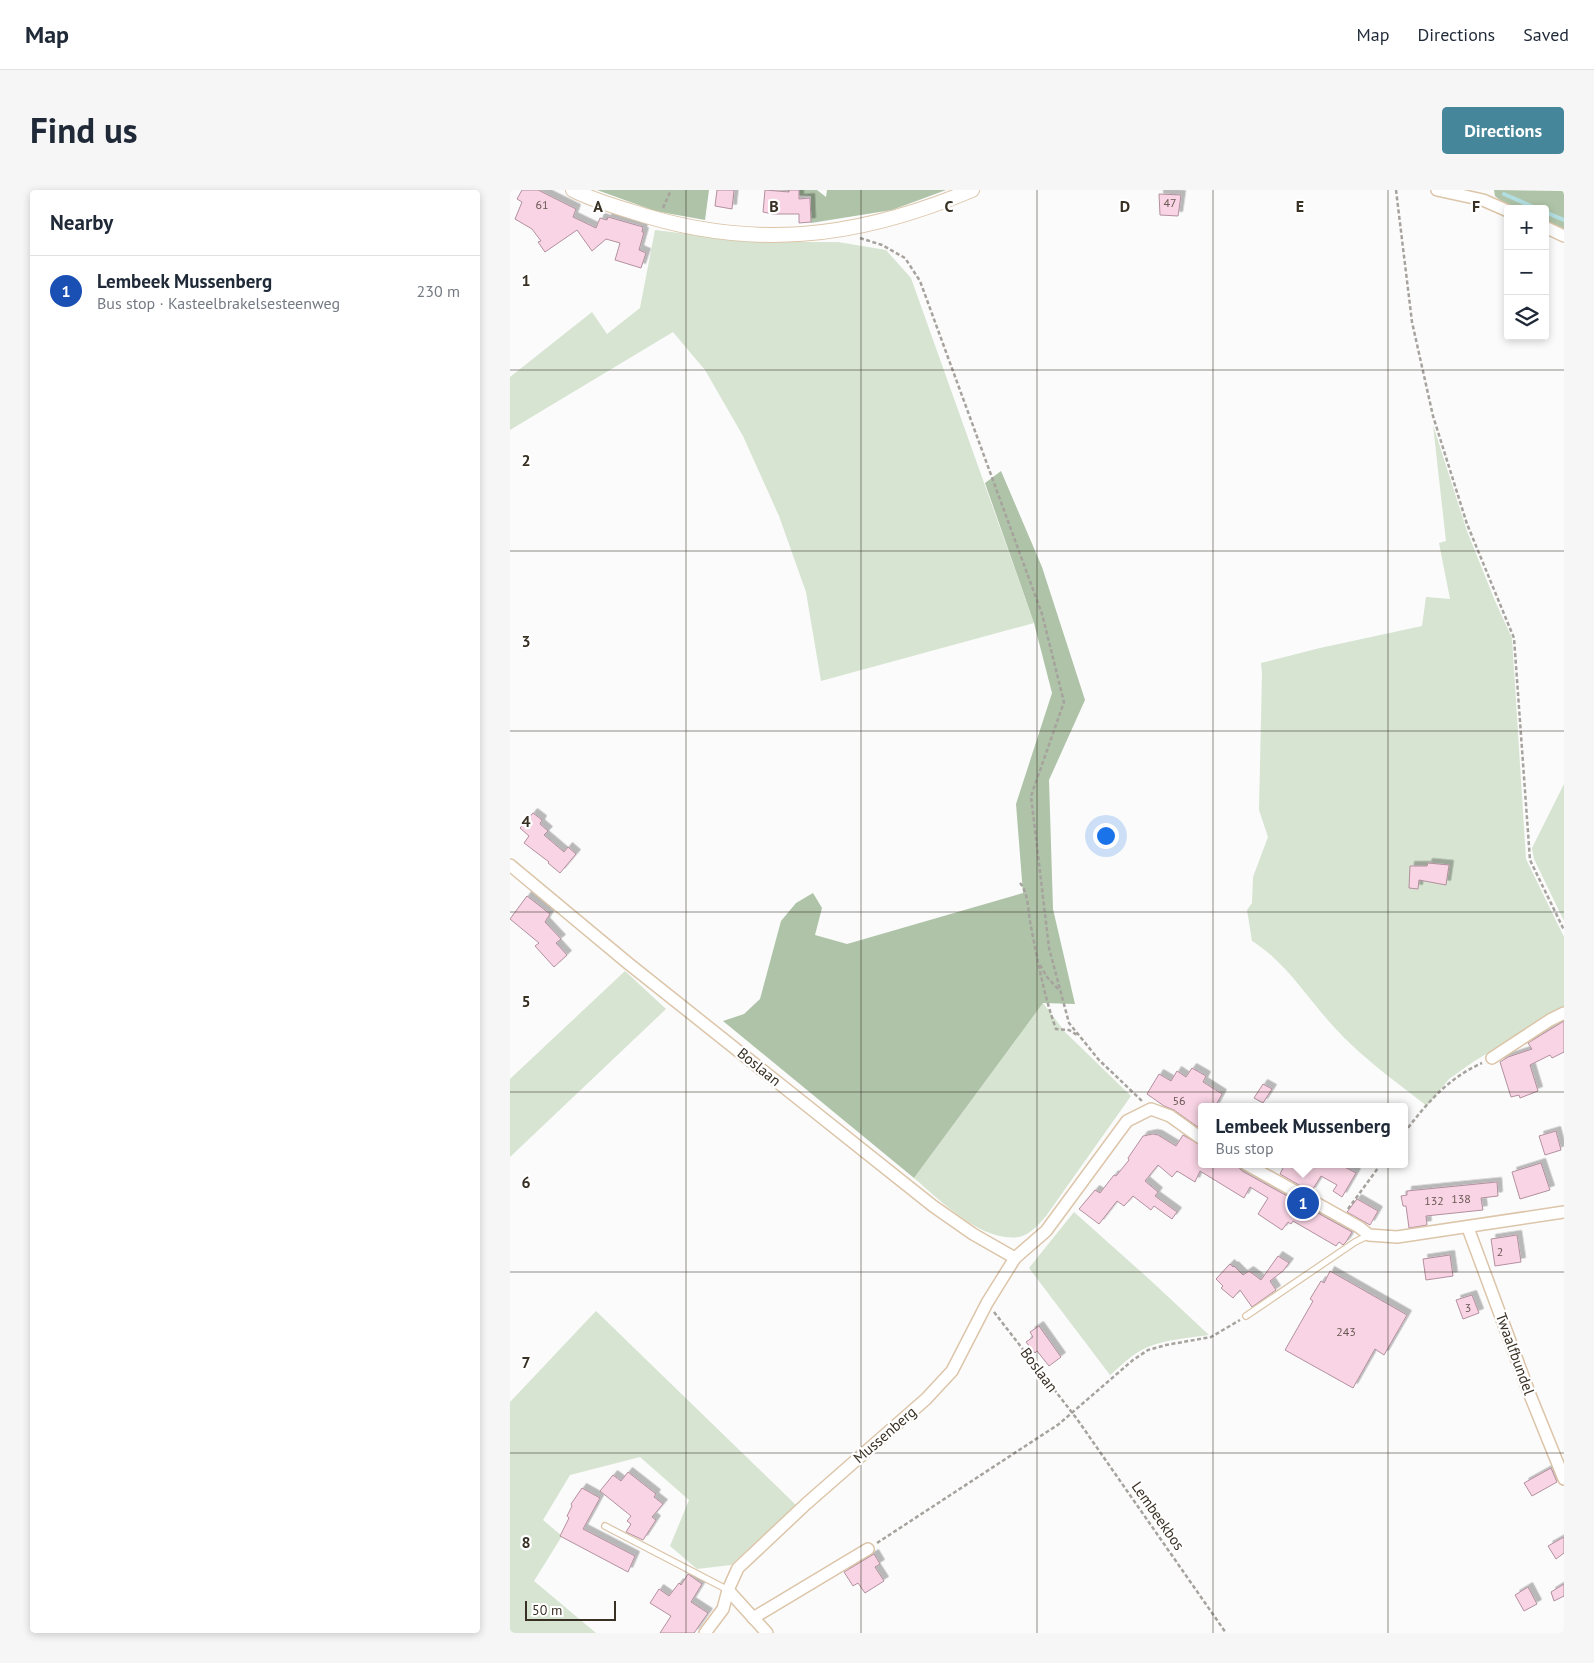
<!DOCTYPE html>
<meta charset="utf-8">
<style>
:root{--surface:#fff;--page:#f6f6f7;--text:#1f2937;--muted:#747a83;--line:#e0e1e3;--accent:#46869a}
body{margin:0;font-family:"PT Sans",sans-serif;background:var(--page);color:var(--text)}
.controls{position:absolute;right:15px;top:15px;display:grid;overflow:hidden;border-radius:5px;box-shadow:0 2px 8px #0003}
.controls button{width:45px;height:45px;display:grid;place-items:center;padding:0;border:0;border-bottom:1px solid var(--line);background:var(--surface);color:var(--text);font:25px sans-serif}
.scale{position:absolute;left:15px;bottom:12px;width:91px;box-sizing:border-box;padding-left:5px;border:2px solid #393024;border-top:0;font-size:14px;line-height:18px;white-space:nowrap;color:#393024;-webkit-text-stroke:4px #fff;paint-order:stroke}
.you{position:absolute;left:595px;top:645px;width:18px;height:18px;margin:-12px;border:4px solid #fff;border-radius:50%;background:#1a73e8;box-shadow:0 0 0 8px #1a73e833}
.badge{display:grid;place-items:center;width:32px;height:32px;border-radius:50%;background:var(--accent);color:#fff;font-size:16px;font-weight:700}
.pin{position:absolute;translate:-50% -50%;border:2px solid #fff;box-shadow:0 1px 5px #0006}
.popup{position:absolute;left:688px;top:913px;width:210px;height:65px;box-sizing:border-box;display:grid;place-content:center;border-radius:5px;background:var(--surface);filter:drop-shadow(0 1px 4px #0005);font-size:16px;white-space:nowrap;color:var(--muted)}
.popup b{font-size:19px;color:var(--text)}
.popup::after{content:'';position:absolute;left:50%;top:100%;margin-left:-10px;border:10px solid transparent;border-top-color:var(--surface)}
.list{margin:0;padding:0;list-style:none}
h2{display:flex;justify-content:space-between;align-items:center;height:65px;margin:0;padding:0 20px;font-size:21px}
h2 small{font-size:16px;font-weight:400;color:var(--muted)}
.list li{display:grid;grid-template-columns:32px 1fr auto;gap:15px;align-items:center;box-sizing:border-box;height:70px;padding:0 20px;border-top:1px solid var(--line)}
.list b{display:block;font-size:19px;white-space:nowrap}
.list p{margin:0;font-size:16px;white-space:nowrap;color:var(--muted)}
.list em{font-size:16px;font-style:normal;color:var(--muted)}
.icon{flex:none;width:28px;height:28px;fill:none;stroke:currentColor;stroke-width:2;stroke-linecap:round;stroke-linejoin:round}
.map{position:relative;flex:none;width:1054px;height:1443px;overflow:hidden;border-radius:5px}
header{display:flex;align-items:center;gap:30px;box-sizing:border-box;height:70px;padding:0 25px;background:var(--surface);border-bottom:1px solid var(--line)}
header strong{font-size:24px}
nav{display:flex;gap:28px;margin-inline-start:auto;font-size:18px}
.intro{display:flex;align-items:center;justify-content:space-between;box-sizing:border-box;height:120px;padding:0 30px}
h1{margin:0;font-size:35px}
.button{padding:12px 22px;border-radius:5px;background:var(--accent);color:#fff;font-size:18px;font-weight:700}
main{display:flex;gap:30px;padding:0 30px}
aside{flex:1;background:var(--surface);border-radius:5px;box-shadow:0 2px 8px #0003}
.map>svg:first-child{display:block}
.green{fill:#d6e4d1}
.forest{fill:#aec3a7}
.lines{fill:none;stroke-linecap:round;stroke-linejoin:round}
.stream{stroke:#b2dee2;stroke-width:4}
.building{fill:#f9d4e4;stroke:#b2909e;filter:url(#shadow)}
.service-casing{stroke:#dcc5a9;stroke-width:8}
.minor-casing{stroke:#dcc5a9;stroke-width:14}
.tertiary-casing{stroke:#dcc5a9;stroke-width:16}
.path{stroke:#a6a29d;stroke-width:2.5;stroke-dasharray:4 2.5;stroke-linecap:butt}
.service{stroke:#fff;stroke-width:5.5}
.minor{stroke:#fff;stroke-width:11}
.tertiary{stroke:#fff;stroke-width:14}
.grid{fill:none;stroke:#393024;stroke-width:1;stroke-opacity:0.55}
.labels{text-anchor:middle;stroke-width:4.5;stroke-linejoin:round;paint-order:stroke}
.number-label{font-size:12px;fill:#695954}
.street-label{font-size:15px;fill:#393024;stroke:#fff}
.grid-label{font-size:16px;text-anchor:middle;font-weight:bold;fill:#393024;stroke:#fff;stroke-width:4.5;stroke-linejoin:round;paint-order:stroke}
</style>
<header>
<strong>Map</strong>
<nav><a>Map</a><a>Directions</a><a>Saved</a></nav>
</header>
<div class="intro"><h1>Find us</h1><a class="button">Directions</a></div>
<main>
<aside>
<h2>Nearby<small></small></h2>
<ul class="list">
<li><span class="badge" style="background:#1a4fb4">1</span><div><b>Lembeek Mussenberg</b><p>Bus stop · Kasteelbrakelsesteenweg</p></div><em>230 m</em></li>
</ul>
</aside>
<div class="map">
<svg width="1054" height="1443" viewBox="0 0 1054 1443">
<defs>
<filter id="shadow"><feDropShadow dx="4.5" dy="-4.5" stdDeviation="0" flood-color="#0004"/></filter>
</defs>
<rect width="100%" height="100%" fill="#fbfbfb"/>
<g class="green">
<path d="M 145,40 L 243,52 L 328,52 L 376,60 L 401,88 L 524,433 L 311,491 L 296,402 L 269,326 L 233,246 L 195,180 L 163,142 L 0,240 L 0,187 L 82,122 L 97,144 L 130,118 Z"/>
<path d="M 923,235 L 957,341 L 985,411 L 1002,448 L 1016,669 L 1054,747 L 1054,817 L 963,872 L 939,889 L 917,916 C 885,891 851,867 824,837 C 797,808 776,772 742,751 L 737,720 L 742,713 L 743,687 L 758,647 L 749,620 L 752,483 L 751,473 L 810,458 L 912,436 L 916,407 L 940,409 L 929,353 L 936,351 Z"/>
<path d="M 1054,594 L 1054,731 L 1024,669 L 1022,658 Z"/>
<path d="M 115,781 L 156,819 L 0,967 L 0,889 Z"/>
<path d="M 533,813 L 555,842 L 621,906 L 536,1026 C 529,1034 520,1045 509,1047 C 472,1053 430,1010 404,988 Z"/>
<path d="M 564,1022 L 639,1089 L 699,1145 C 679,1148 657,1149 638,1157 C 623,1163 612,1175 600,1185 L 519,1078 Z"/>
<path d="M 86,1121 L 286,1315 L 221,1375 L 187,1379 L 160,1356 L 179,1310 L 130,1267 L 60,1285 L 33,1330 L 52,1346 L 24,1391 L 86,1443 L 0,1443 L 0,1212 Z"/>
</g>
<g class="forest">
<path d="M 87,0 L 199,0 L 195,30 L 145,21 Z"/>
<path d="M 278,0 L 307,0 L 316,7 L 317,0 L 436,0 L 382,20 L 301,33 L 301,6 L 278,5 Z"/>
<path d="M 984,0 L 1054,1 L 1054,39 L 1035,31 L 1035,19 C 1015,19 1001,21 985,6 Z"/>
<path d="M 491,281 L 532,377 L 575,510 L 539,590 L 543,719 L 565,814 L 533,813 L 404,988 L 213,831 L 234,824 L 250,809 L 271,731 L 286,713 L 303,703 L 312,718 L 305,745 L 337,754 L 513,703 L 506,614 L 542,503 L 524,433 L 475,293 Z"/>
</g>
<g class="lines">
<g class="stream">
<path d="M 994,4 L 1028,19"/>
<path d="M 1035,22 L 1054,30"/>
</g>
</g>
<g class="building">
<path d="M 12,0 L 28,0 L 66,19 L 63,27 L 86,38 L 90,28 L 97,30 L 98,27 L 133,37 L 132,42 L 134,42 L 129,60 L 136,63 L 131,78 L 105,70 L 110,53 L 96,49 L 82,61 L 67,40 L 35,62 L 28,52 L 31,51 L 22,39 L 5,29 L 12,12 L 7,9 Z"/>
<path d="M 207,0 L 224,0 L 222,19 L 205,16 Z"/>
<path d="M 255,0 L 279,2 L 279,0 L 289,0 L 289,9 L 300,8 L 301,32 L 289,33 L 289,24 L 263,24 L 253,22 Z"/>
<path d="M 649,4 L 671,5 L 668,26 L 650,25 Z"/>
<path d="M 23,623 L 32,630 L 30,634 L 38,641 L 34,645 L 54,662 L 58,657 L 66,664 L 50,683 L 38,673 L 39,672 L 14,653 L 19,646 L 10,638 Z"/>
<path d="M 918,673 L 939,675 L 936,695 L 909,690 L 908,699 L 899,698 L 900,676 L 917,676 Z"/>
<path d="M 17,706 L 40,724 L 35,732 L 51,749 L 46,753 L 57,765 L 44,777 L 25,756 L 29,753 L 0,729 Z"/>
<path d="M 1054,831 L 1054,862 L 1042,868 L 1040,865 L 1020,875 L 1028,901 L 1010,908 L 1009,905 L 1001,907 L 990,872 L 998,867 L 1022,859 L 1018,853 Z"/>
<path d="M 682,878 L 696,886 L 693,892 L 712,904 L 705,917 L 692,917 L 692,940 L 664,920 L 654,916 L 637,904 L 649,884 L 661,891 L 667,881 L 676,887 Z"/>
<path d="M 753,894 L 762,899 L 753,913 L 744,908 Z"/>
<path d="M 1046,941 L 1051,960 L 1035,965 L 1029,946 Z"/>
<path d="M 643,944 L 648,945 L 666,956 L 673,945 L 692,956 L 692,974 L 726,974 L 732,981 L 842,1042 L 836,1052 L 833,1055 L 829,1052 L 826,1056 L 783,1031 L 781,1034 L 778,1032 L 772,1040 L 748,1024 L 758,1008 L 740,997 L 734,1008 L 690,981 L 685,992 L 667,981 L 662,987 L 648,975 L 635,991 L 648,1002 L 645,1006 L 667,1022 L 662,1029 L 644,1016 L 641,1020 L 623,1006 L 614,1016 L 607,1011 L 589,1034 L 569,1019 L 585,1000 L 590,1003 L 604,985 L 606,986 L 619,970 L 618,968 L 633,946 Z"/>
<path d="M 1031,973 L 1040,1000 L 1010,1009 L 1002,982 Z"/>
<path d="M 775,974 L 829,974 L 846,983 L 832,1007 L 823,1001 L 827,995 L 811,986 L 801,1002 L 770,984 Z"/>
<path d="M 987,992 L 988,1006 L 971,1008 L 973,1020 L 916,1026 L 917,1035 L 899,1038 L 896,1016 L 893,1016 L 891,1006 L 897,1005 L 897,1001 Z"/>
<path d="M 847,1009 L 868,1021 L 860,1035 L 837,1022 Z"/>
<path d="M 1007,1045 L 1011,1072 L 985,1076 L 981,1049 Z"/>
<path d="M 940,1065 L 943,1086 L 916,1090 L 913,1069 Z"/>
<path d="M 768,1066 L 779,1073 L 773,1081 L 760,1091 L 766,1100 L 742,1117 L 730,1100 L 723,1108 L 711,1098 L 713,1096 L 706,1089 L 720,1074 L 723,1077 L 724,1076 L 733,1085 L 739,1081 L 751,1090 Z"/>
<path d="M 820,1081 L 897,1125 L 874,1165 L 865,1159 L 843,1198 L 775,1160 L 803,1111 L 800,1109 L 811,1091 L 814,1093 Z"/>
<path d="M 962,1105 L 969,1123 L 953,1129 L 946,1110 Z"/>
<path d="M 529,1136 L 551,1167 L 539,1176 L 527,1161 L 525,1163 L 516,1152 L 523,1147 L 520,1142 Z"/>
<path d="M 1041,1278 L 1047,1292 L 1022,1306 L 1014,1293 Z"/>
<path d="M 118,1282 L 146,1304 L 144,1307 L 153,1314 L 142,1327 L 146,1330 L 133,1350 L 116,1342 L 121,1334 L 117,1331 L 121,1326 L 90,1301 L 103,1285 L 111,1291 Z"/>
<path d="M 72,1298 L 90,1308 L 73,1339 L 125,1366 L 118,1382 L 50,1346 L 59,1328 L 57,1326 L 62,1316 L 61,1314 Z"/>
<path d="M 1054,1347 L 1054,1363 L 1046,1369 L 1038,1356 Z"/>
<path d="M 364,1364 L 370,1374 L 365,1377 L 374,1391 L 355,1403 L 348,1393 L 343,1396 L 334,1382 Z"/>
<path d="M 178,1384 L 192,1394 L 181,1412 L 198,1423 L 184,1443 L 150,1443 L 161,1426 L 140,1413 L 149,1399 L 159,1406 L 169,1393 L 171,1395 Z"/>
<path d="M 1054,1394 L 1054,1406 L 1044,1411 L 1041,1402 Z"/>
<path d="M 1018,1397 L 1027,1414 L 1014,1421 L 1005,1405 Z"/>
</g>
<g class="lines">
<g class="service-casing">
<g id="service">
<path d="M 736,1126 L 845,1052 L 859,1045"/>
<path d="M 95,1336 L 218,1400"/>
</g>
</g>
<g class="minor-casing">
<g id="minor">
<path d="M 927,0 L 973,10 L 998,21"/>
<path d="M 1035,37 L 1054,46"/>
<path d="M 0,675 L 119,774 L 423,1016 L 463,1044 L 505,1068"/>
<path d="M 982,868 L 1040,830 L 1054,823"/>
<path d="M 736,974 L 849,1037 L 859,1045 L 887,1047 L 1054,1022"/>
<path d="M 958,1038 L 1020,1205 L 1054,1289"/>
<path d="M 218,1400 L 257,1443"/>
<path d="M 243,1428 L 358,1359"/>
<path d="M 195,1443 L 213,1419 L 218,1400 L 228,1378 L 296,1314 L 416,1209 L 442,1181 L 477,1113 L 505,1068 L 536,1041 L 617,931 L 641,919 L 660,926 L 692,949"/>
</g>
</g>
<g class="tertiary-casing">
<path id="tertiary" d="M 63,0 C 81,9 100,15 120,21 C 241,61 346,49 462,0"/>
</g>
<g class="path">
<path d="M 886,0 L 902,132 L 923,226 L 957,334 L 1004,448 L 1020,670 L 1054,740"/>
<path d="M 153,18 L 161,0"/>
<path d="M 350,48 L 372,55 L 395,68 L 410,91 L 532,424 L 554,512 L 521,606 L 539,758 L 559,833 L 589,870 L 632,911"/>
<path d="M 510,693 C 519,703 518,724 521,737 C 528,772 534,806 546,839 L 559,840 L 567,845"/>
<path d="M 530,775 L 537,787 L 549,800"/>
<path d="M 894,943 C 917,913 937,889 972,873"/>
<path d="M 838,1019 L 871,974"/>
<path d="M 484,1122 L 567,1229 L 716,1443"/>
<path d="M 367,1353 L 549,1234 L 623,1170 L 638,1160 L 656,1155 L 701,1147 L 730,1130"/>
</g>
<use href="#service" class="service"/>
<use href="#minor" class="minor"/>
<use href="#tertiary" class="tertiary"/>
</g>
<path class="grid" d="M 176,0 L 176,1443M 351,0 L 351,1443M 527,0 L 527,1443M 703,0 L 703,1443M 878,0 L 878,1443M 0,180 L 1054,180M 0,361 L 1054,361M 0,541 L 1054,541M 0,722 L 1054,722M 0,902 L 1054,902M 0,1082 L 1054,1082M 0,1263 L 1054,1263"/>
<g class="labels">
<g class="number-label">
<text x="660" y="17">47</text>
<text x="32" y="19">61</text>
<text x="669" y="915">56</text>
<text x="951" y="1013">138</text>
<text x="924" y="1015">132</text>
<text x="990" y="1066">2</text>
<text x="958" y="1122">3</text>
<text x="836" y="1146">243</text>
</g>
<g class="street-label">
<text transform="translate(249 877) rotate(39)" y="5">Boslaan</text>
<text transform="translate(1005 1164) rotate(70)" y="5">Twaalfbundel</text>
<text transform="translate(529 1180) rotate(53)" y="5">Boslaan</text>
<text transform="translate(375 1245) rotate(-41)" y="5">Mussenberg</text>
<text transform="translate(648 1326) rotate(55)" y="5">Lembeekbos</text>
</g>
</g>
<g class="grid-label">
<text x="88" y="22">A</text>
<text x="264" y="22">B</text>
<text x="439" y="22">C</text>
<text x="615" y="22">D</text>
<text x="790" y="22">E</text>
<text x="966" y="22">F</text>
<text x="16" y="96">1</text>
<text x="16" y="276">2</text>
<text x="16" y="457">3</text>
<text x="16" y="637">4</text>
<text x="16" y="817">5</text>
<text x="16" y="998">6</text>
<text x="16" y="1178">7</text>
<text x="16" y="1358">8</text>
</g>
</svg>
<div class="controls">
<button>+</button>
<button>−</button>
<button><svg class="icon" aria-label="layers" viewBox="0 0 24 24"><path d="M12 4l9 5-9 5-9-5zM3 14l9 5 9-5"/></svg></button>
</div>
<div class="scale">50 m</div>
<div class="you"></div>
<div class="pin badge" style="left:793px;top:1013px;background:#1a4fb4">1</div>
<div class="popup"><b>Lembeek Mussenberg</b>Bus stop</div>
</div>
</main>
